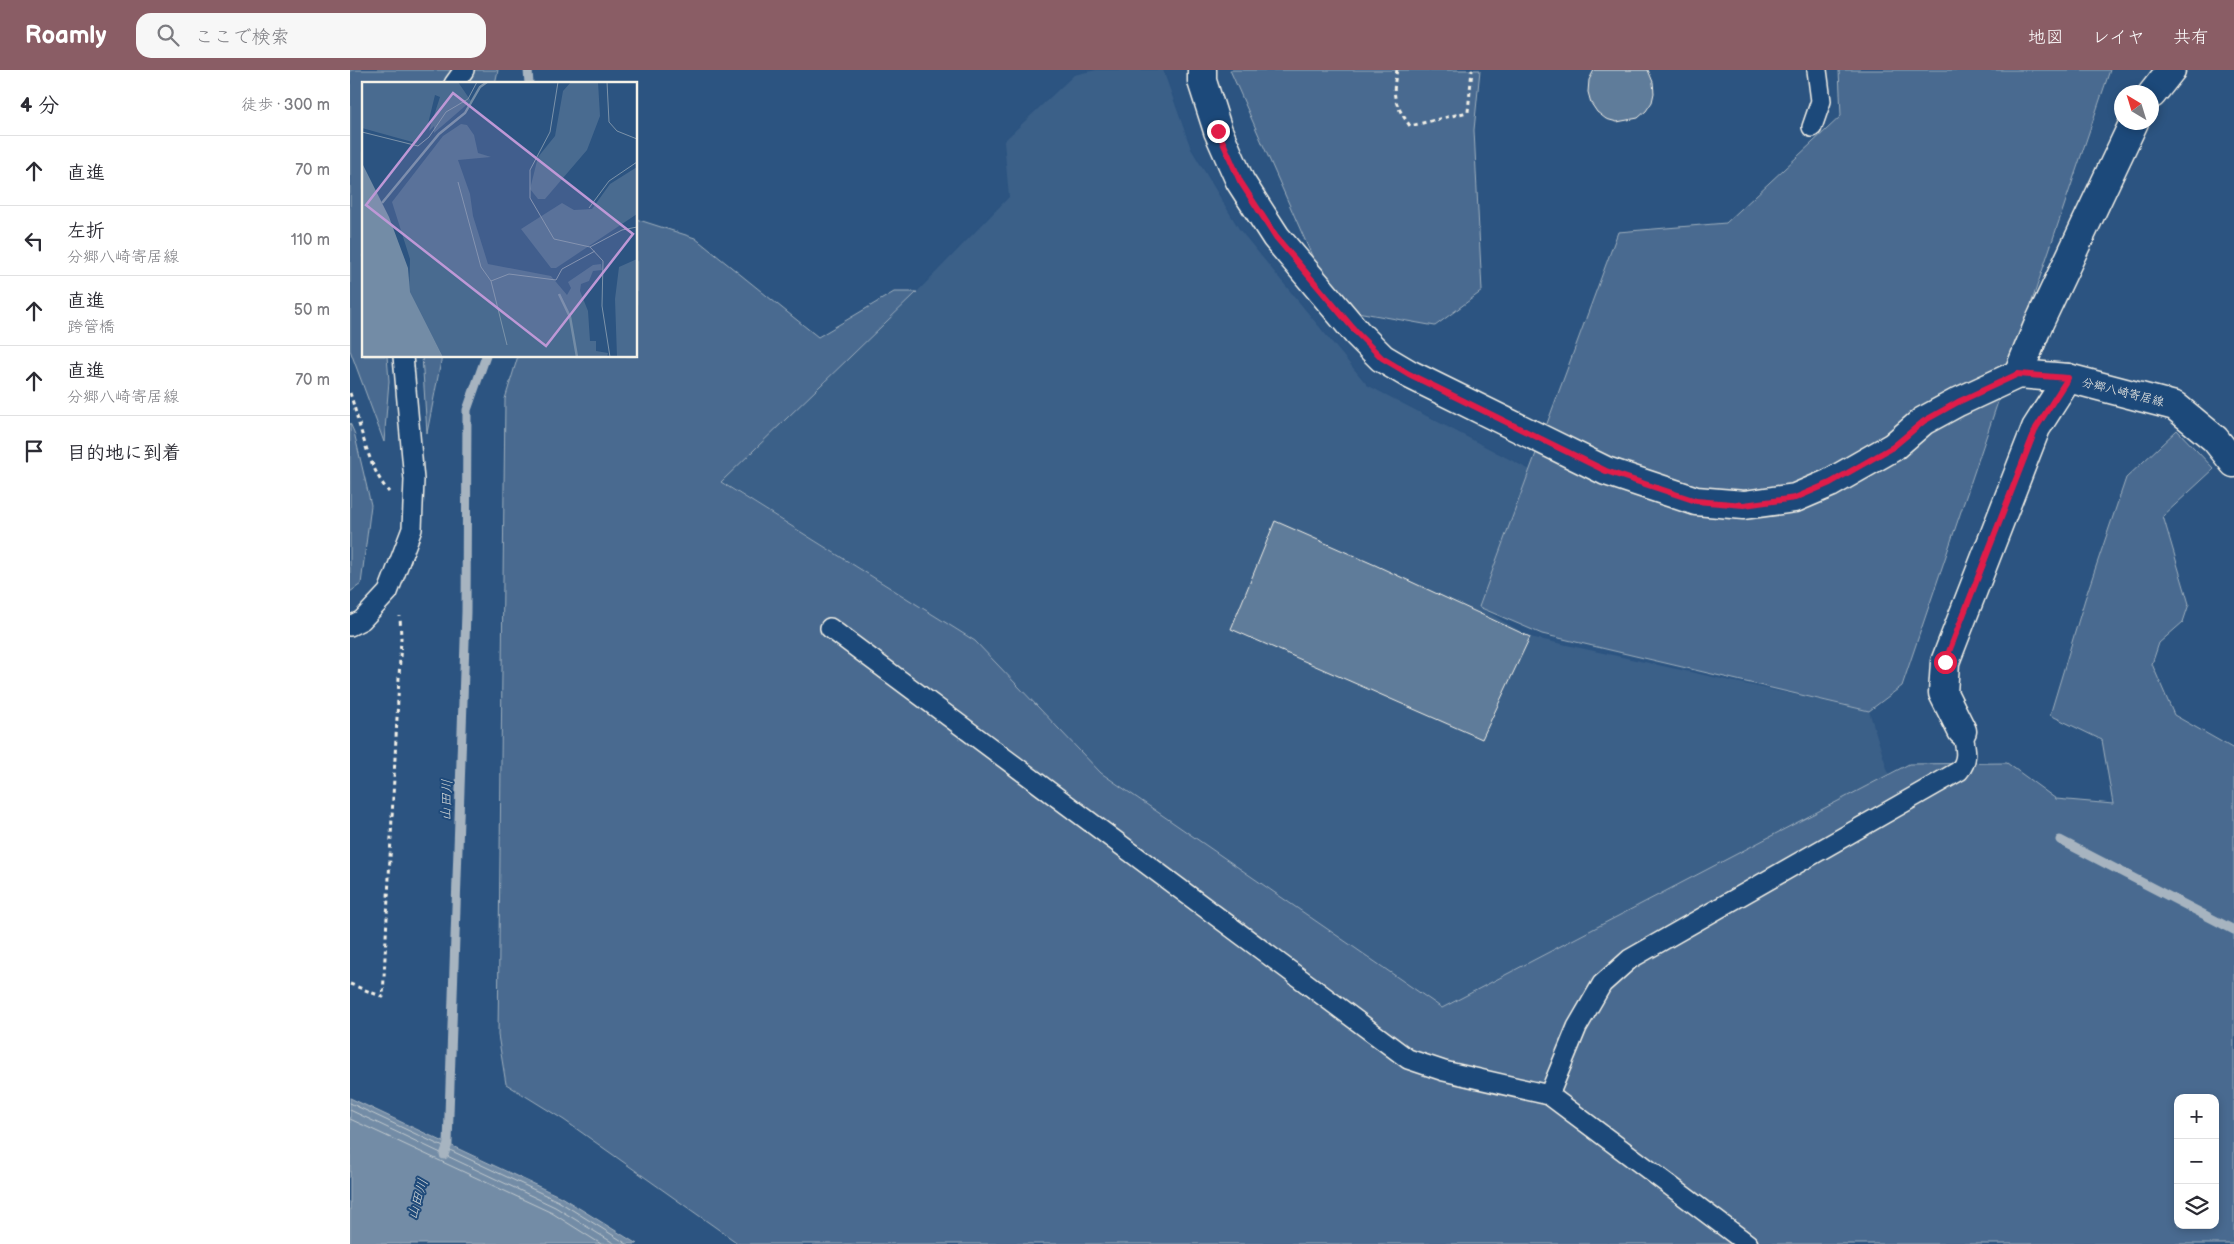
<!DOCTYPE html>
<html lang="ja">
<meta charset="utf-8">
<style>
:root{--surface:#fff;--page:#f7f7f7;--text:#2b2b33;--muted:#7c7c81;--line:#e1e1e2;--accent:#8a5d65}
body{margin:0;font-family:"Balsamiq Sans","Klee One",sans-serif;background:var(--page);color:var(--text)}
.controls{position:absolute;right:15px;bottom:15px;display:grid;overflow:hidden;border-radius:10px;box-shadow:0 2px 8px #0003}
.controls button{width:45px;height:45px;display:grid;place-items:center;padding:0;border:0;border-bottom:1px solid var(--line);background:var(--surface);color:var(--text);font:25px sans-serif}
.compass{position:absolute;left:1764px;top:15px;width:45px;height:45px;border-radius:50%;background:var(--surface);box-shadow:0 2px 8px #0003;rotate:322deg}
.stop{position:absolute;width:15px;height:15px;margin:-11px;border:4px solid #e11d48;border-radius:50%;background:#fff}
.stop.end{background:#e11d48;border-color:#fff;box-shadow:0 1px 5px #0008}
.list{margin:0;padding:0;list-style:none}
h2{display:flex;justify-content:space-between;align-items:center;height:65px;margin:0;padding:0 20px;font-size:21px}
h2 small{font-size:16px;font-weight:400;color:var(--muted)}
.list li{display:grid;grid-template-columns:32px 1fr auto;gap:15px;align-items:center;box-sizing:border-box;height:70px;padding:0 20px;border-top:1px solid var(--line)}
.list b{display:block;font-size:19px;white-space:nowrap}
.list p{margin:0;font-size:16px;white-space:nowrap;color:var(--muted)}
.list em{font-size:16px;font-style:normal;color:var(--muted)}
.icon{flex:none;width:28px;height:28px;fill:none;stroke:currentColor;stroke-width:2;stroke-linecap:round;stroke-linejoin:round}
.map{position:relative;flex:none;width:1884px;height:1174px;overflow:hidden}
header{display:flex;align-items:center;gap:30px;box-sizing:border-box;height:70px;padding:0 25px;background:var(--accent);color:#fff}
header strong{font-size:24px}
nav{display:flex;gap:28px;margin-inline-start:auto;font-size:18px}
.search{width:350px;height:45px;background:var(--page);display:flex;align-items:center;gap:12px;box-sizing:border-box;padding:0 18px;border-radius:15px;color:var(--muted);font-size:19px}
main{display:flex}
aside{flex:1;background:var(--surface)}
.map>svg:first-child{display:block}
.built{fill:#3b6088}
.green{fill:#496b90;stroke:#9eaebc;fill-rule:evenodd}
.water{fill:#738ca6;stroke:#a7b4c0}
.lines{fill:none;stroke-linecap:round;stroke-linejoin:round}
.shore{stroke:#c0c9ce;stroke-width:1}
.stream{stroke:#a7b4c0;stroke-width:9}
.building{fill:#5e7b9a;stroke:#f4f1e8}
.lane-casing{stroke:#f4f1e8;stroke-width:22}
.street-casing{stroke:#f4f1e8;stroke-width:31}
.secondary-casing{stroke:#f4f1e8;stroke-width:31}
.path{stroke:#f4f1e8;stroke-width:3;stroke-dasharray:4 4;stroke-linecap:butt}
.lane{stroke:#1f4a7a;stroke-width:19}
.street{stroke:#1f4a7a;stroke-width:28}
.secondary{stroke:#1f4a7a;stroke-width:28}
.route{stroke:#e11d48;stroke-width:6}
.labels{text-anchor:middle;stroke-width:4;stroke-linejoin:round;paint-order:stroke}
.street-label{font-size:12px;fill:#f4f1e8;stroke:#1f4a7a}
.water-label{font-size:14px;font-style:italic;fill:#dadddb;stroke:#1f4a7a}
.inset-river{fill:none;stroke:#738ca6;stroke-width:2.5}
.inset-road{fill:none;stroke:#7c93aa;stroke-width:1}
.view{fill:#be98d6;fill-opacity:0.15;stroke:#be98d6;stroke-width:2.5}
.inset-edge{fill:none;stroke:#f4f1e8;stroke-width:2.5}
</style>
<header>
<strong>Roamly</strong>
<div class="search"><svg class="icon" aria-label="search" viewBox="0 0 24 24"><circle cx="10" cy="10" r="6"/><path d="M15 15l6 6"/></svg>ここで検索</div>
<nav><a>地図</a><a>レイヤ</a><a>共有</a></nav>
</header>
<main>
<aside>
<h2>4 分<small>徒歩 · 300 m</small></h2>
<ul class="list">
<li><svg class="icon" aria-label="ahead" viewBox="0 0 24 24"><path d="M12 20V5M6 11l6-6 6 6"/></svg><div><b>直進</b></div><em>70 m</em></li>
<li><svg class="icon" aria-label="left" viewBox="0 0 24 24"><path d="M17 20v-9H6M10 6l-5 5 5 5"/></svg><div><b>左折</b><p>分郷八崎寄居線</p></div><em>110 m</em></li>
<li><svg class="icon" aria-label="ahead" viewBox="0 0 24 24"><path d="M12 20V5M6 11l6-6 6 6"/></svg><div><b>直進</b><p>跨管橋</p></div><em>50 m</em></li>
<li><svg class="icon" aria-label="ahead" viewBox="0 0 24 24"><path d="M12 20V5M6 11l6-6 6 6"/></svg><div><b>直進</b><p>分郷八崎寄居線</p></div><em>70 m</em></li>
<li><svg class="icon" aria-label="arrive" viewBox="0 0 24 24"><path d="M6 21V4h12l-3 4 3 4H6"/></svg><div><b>目的地に到着</b></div></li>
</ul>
</aside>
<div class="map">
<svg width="1884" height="1174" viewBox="0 0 1884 1174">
<rect width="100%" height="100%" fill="#2c5481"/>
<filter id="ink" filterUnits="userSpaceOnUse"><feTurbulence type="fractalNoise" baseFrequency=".02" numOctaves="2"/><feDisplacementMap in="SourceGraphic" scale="10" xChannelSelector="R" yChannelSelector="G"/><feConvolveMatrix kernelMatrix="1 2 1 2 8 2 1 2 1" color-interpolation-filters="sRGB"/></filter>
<g filter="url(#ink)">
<path class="built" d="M 746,0 L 813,0 L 841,79 L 889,159 L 1017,315 L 1180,400 L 1129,537 L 1180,567 L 1519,641 L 1539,705 L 1092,938 L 751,703 L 625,571 L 371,411 L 567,222 L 659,127 L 654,71 L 724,5 Z"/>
<g class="green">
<path d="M 0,0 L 148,0 L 145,14 L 14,14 L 14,286 L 37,286 L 39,311 L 34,372 L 0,280 Z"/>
<path d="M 880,0 L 1130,0 L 1124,60 L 1132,221 L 1085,256 L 985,238 Z"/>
<path d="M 1489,0 L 1760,0 L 1552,616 L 1519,641 L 1192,564 L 1129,537 L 1268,162 L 1376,153 L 1491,46 Z"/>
<path d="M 286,149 L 345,168 L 468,267 L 544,222 L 567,222 L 371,412 L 625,571 L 751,703 L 1092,938 L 1559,694 L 1657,693 L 1706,729 L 1763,734 L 1752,670 L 1700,645 L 1735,529 L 1776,408 L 1827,360 L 1864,399 L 1813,446 L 1839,534 L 1833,552 L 1809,573 L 1802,594 L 1824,645 L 1884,679 L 1884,1174 L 389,1174 L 214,1050 L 156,1014 L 148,965 L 155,329 L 168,286 L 286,286 ZM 1828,1028 L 1865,1028 L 1865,1155 L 1828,1155 Z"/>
<path d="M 72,286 L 92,286 L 77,363 Z"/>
<path d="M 0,353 L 4,362 L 21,435 L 11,514 L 0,522 Z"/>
</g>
<path class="water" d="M 0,1028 L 211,1127 L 287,1174 L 0,1174 Z"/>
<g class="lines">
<g class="shore">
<path d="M 0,1033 L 208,1131 L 277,1174"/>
<path d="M 0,1040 L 205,1137 L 265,1174"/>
<path d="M 0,1049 L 202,1143 L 251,1174"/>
</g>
<g class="stream">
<path d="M 178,0 L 179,14"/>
<path d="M 1710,770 L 1884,860"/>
<path d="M 94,1085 L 98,1074 L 116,542 L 117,340 L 136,286"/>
</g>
</g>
<g class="building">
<path d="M 1244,0 L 1298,0 L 1303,12 L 1304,23 L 1302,32 L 1296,41 L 1288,48 L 1267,52 L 1256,49 L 1247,42 L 1241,33 L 1238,22 L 1239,10 Z"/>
<path d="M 925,451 L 1025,495 L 1180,567 L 1132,669 L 881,559 Z"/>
</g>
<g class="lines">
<g class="lane-casing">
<g id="lane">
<path d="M 104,14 L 114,0"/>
<path d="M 1462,57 L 1471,31 L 1467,0"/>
<path d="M 0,556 L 12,550 L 38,522 L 62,459 L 64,410 L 53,286"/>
<path d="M 480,558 L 1058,989 L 1094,1001 L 1199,1025 L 1398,1174"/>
<path d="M 1199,1025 L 1227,957 L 1252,914 L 1280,889 L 1609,701 C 1620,689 1615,676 1612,661"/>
</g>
</g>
<g class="street-casing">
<g id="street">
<path d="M 1802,24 L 1821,0"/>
<path d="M 1668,304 L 1689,253 L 1784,52"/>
<path d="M 1612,661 L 1593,623 L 1595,592 L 1686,358 L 1718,308"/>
</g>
</g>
<g class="secondary-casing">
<path id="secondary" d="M 852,0 L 852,11 L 868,61 L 890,111 L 926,167 L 1007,263 L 1032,288 L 1059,304 L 1256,401 L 1346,431 L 1394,435 L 1445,428 L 1480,413 L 1543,377 L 1573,351 L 1608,332 L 1668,304 L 1718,308 L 1825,336 L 1865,369 L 1884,393"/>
</g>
<g class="path">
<path d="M 1047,0 C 1041,27 1045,34 1060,56 L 1118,42 L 1122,0"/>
<path d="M 0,323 C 10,354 18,398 39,422"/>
<path d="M 0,914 L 33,927 L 51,568 L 50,546"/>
</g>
<use href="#lane" class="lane"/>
<use href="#street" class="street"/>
<use href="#secondary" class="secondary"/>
</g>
</g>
<g class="lines" filter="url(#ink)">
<path class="route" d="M 868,61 L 890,111 L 926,167 L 1007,263 L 1032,288 L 1059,304 L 1256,401 L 1346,431 L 1394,435 L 1445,428 L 1480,413 L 1543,377 L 1574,351 L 1608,332 L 1668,304 L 1718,308 L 1686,358 L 1595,592"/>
</g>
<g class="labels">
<g class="street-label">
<text transform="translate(1773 322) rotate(14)" y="4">分郷八崎寄居線</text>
</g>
<g class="water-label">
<text transform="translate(96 730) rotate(-88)" y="5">山田川</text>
<text transform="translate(67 1129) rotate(-73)" y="5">山田川</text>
</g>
</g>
<g transform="translate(12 12)">
<rect width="275" height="275" fill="#2c5481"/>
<path d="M 0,0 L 96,0 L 109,19 L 72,51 L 72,44 L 67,49 L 78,15 L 73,13 L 65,46 L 54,61 L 0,46 ZM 209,0 L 236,0 L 238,34 L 225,68 L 183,117 L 176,117 L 168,107 L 176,75 L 193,54 L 201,9 ZM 99,42 L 105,43 L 112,53 L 116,71 L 129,75 L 96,78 L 108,112 L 111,134 L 126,182 L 189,194 L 205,213 L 209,206 L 206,200 L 231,183 L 239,182 L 240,188 L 231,189 L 227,199 L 219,202 L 218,209 L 226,229 L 228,259 L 234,259 L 234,269 L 246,271 L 245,275 L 81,275 L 47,210 L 48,177 L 30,120 L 81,54 ZM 275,85 L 275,132 L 194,186 L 189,186 L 159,147 L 200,121 L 212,128 L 230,127 L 248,102 ZM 275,177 L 275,275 L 255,275 L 253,217 L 257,185 Z" fill="#496b90"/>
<path d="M 0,81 L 27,135 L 46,186 L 48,210 L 81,275 L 0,275 Z" fill="#738ca6"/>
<path class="inset-river" d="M 20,121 L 77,52 L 103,31 L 118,5 L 125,0M 197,212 L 208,235 L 215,275"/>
<path class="inset-road" d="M 196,0 L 188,50 L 168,88 L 168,116 L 192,157 L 228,165 L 241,179 L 240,224 L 248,275M 245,0 L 247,40 L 255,49 L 275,57M 0,50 L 56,64 L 67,55 L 84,30 L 106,17 L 115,0M 96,100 L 119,185 L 129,199 L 145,263M 227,126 L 247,99 L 275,80M 228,165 L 260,148 L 275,145M 129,199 L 147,192 L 194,198 L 200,187 L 233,169"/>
<path class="view" d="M 91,11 L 271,152 L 184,264 L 4,123 Z"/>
<rect width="275" height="275" class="inset-edge"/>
</g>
</svg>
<div class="controls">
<button>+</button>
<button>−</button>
<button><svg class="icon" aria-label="layers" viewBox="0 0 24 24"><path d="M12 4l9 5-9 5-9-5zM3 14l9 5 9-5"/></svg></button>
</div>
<svg class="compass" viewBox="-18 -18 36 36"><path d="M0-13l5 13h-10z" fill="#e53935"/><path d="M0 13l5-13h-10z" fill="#7c7c81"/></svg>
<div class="stop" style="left:1595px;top:592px"></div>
<div class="stop end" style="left:868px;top:61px"></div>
</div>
</main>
